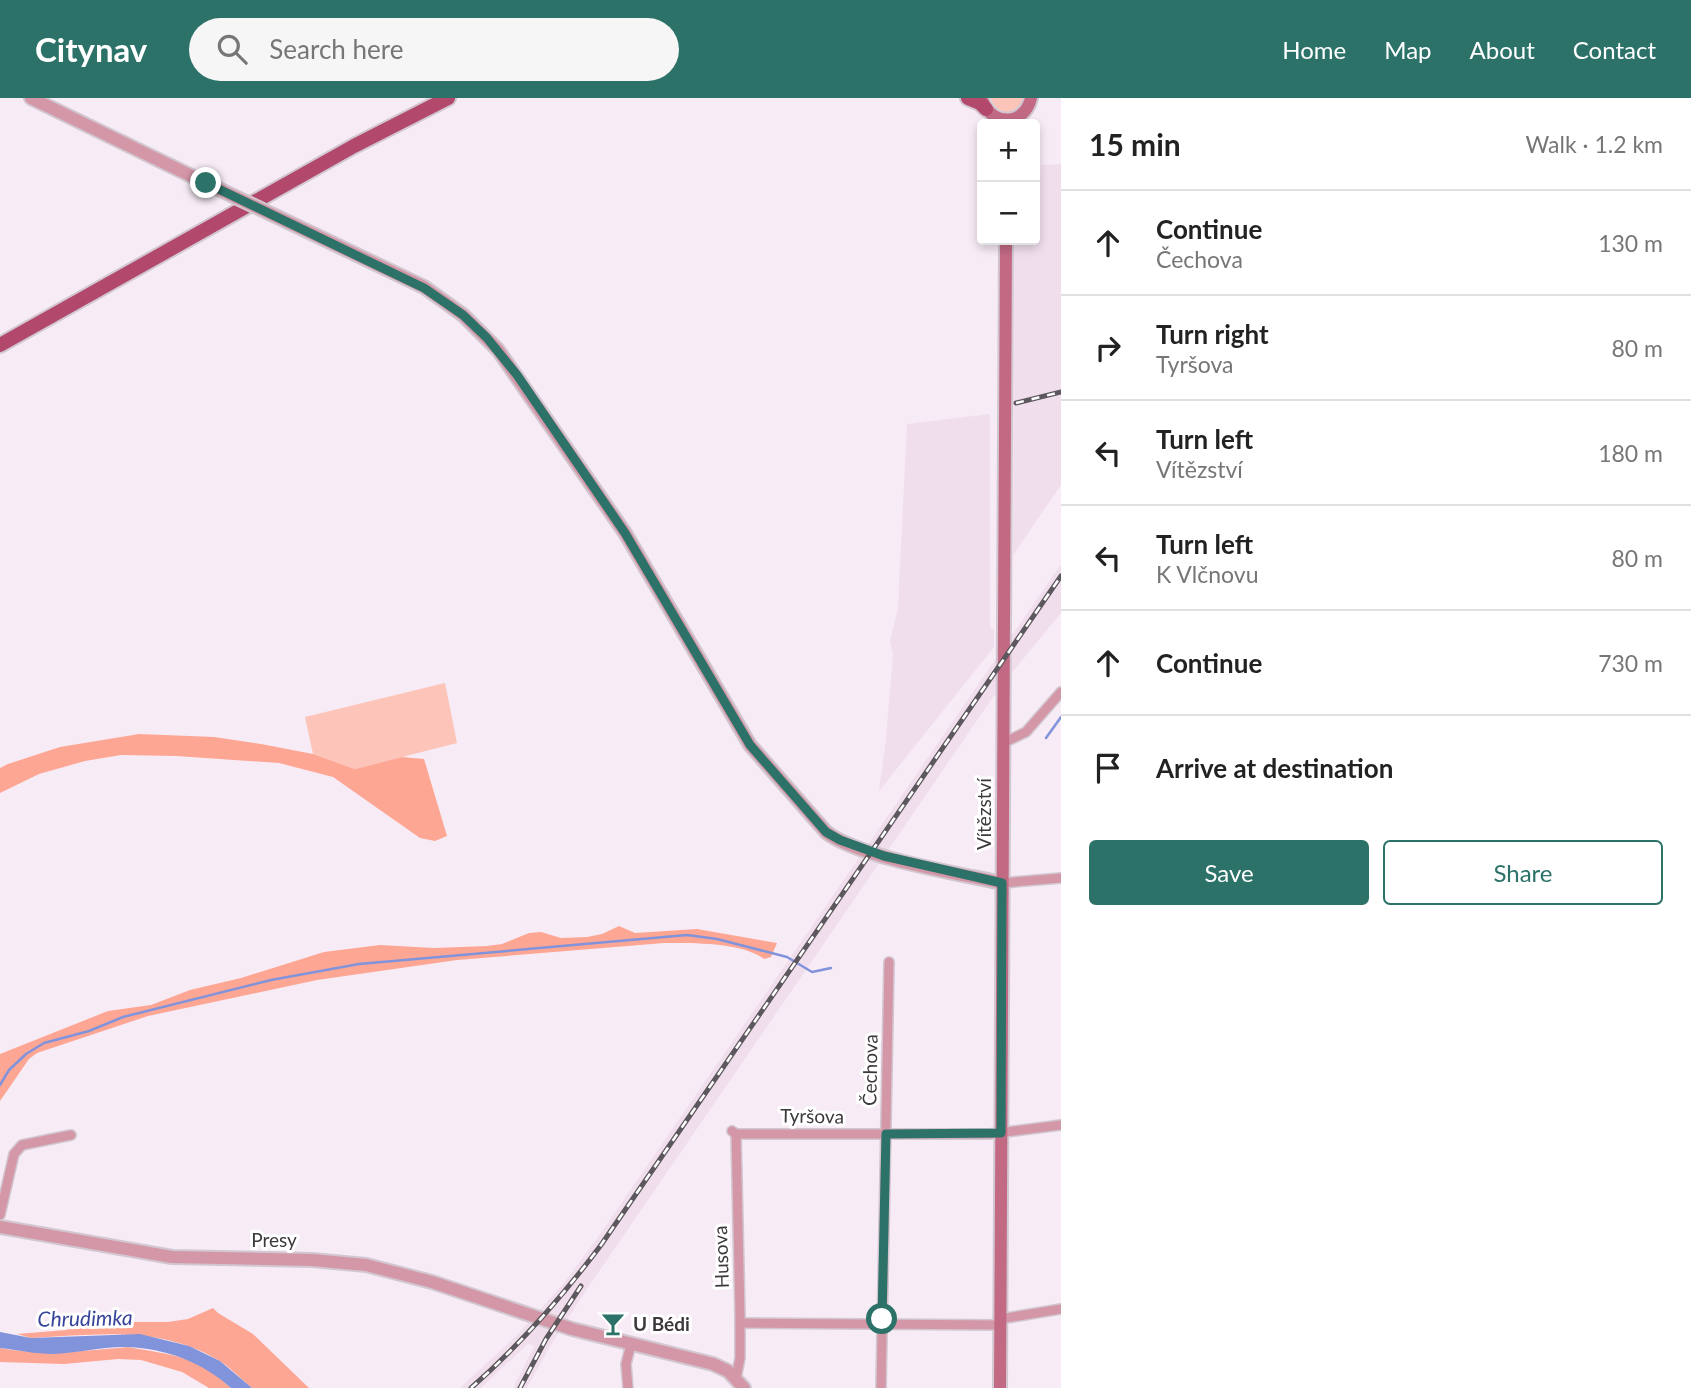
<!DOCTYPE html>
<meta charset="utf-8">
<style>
:root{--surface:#fff;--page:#f6f6f6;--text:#222;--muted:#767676;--line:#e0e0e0;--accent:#2c7268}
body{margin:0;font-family:Lato,sans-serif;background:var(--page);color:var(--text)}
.controls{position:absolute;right:21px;top:21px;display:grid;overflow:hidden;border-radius:7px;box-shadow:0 4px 10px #0003}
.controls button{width:63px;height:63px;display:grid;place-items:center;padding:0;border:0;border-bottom:2px solid var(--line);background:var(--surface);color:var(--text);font:35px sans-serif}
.stop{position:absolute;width:21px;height:21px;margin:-16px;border:5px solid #2c7268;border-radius:50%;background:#fff}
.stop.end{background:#2c7268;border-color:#fff;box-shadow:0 2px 7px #0008}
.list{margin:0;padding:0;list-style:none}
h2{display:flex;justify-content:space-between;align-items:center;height:91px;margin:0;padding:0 28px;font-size:30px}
h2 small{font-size:23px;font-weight:400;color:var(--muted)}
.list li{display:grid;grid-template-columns:46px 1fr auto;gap:21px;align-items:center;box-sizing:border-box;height:105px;padding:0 28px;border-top:2px solid var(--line)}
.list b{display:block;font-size:26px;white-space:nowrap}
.list p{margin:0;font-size:23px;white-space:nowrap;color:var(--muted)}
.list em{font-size:23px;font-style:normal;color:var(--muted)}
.actions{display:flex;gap:14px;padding:21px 28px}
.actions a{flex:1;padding:16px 0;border:2px solid var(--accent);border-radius:7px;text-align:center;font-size:24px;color:var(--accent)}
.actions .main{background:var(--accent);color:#fff}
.icon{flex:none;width:38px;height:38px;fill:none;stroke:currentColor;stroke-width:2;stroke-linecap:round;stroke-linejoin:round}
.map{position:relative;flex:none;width:1061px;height:1290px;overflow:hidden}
header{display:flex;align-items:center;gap:42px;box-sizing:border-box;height:98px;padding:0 35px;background:var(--accent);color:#fff}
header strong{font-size:33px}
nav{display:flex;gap:38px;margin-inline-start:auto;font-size:24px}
.search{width:490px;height:63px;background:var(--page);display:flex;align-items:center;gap:18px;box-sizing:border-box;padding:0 24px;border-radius:38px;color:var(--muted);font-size:26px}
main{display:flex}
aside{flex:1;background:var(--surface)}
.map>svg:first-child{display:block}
.built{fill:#f1deed}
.green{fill:#fdc5b9}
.forest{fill:#fea694}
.water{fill:#8093db}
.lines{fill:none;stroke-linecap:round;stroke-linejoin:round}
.stream{stroke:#8093db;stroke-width:2.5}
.minor-casing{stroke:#d2c7d0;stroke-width:12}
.tertiary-casing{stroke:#d2c7d0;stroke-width:16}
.secondary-casing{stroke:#d2c7d0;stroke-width:16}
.primary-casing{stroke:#d2c7d0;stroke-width:18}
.minor{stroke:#d497a7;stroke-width:9}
.tertiary{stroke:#d497a7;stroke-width:12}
.secondary{stroke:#c26a84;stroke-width:12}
.primary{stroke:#b2486c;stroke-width:14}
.rail-casing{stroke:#5d585d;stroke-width:5}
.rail{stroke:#fff;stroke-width:2.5;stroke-dasharray:8;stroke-linecap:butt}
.tertiary-bridge-casing{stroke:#d2c7d0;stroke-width:16;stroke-linecap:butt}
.tertiary-bridge{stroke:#d497a7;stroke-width:12}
.route{stroke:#2c7268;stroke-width:9}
.labels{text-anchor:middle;stroke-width:6;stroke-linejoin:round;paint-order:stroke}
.street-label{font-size:19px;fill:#3c383c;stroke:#fff}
.poi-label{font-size:19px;font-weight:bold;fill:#3c383c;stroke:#fff;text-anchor:start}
.water-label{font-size:21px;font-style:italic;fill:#364599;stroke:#fff}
</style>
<header>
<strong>Citynav</strong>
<div class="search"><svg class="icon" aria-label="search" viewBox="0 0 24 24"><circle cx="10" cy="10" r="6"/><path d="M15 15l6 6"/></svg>Search here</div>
<nav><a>Home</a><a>Map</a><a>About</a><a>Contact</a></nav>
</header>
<main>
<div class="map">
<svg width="1061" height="1290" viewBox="0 0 1061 1290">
<rect width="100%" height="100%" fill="#f7ebf5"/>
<g class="built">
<path d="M 1061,66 L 1061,387 L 1013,457 L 1014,145 L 1038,141 L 1037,86 L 1040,85 L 1041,67 Z"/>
<path d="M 990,316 L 990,529 L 994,532 L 994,549 L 879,693 L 886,640 L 893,557 L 890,543 L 898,510 L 907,326 Z"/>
<path d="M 1061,466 L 1061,515 L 1000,589 L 589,1188 L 552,1245 L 527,1290 L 513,1290 L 534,1248 L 528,1246 L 481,1290 L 460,1290 L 518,1236 L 564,1185 L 596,1142 Z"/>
</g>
<g class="green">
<path d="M 990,0 L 1024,0 L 1019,10 L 1007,15 L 996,10 Z"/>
<path d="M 445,585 L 457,645 L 355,671 L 313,656 L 305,619 Z"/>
</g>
<g class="forest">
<path d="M 139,636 L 214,639 L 261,646 L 313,656 L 355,671 L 402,659 L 424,661 L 447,738 L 435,743 L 420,740 L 333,679 L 279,665 L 176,658 L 121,657 L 85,663 L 39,676 L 0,695 L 0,670 L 8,666 L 60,649 Z"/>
<path d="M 619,828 L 635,835 L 697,831 L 777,845 L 771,859 L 764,861 C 742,844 691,845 664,845 L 457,862 L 317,882 L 148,918 L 37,955 L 29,961 L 0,1003 L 0,956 L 108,913 L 151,907 L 190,892 L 241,880 L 324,854 L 380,847 L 434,850 L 487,848 L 502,846 L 529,835 L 541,834 L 561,840 L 587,839 L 602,836 Z"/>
<path d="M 213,1210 L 218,1215 L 253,1236 L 309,1290 L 252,1290 C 241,1281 230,1269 218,1262 C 158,1227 97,1237 31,1240 L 17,1236 L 66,1232 L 98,1224 L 168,1224 L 188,1221 Z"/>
<path d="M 128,1249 C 173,1257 195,1257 231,1290 L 209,1290 L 182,1274 L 141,1262 L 118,1261 L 64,1266 L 0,1264 L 0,1250 C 43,1258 84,1253 128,1249 Z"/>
</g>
<path class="water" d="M 0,1234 L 31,1240 L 140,1236 L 189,1248 L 220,1263 L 252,1290 L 231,1290 C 202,1264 167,1251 128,1249 C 104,1248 78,1255 53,1256 C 35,1256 18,1252 0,1250 Z"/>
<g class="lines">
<g class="stream">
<path d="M 1046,640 L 1061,619"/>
<path d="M 0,987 L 9,972 L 26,956 L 44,945 L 89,933 L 123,919 L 271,882 L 359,866 L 687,837 L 717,841 L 787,859 L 812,874 L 831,870"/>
</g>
<g class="minor-casing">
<g id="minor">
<path d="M 1003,645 L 1026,634 L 1061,594"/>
<path d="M 1002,785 L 1061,780"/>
<path d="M 732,1033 L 736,1036 L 990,1036 L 1061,1027"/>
<path d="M 0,1117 L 14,1056 L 22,1047 L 71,1037"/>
<path d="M 1000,1221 L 1061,1211"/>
<path d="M 740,1225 L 1000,1227"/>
<path d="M 736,1280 L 740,1260 L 740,1217 L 736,1036"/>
<path d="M 628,1290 L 626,1266 L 631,1246"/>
<path d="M 881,1290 L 889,864"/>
</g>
</g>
<g class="tertiary-casing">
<g id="tertiary">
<path d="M 31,0 L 206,85"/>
<path d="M 290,125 L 424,189 L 463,217 L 498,252 L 625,435 L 750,647 L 826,734 C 857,759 960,776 1002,785"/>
<path d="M 0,1129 L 172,1159 L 312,1162 L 366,1167 L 432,1184 L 572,1231 L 713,1266 L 728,1273 L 744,1290"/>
</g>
</g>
<g class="secondary-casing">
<g id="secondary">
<path d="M 983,4 C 993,29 1025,27 1031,0"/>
<path d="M 1000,1290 L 1006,142"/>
</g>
</g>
<g class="primary-casing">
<g id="primary">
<path d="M 968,0 L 980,5 L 986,11"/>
<path d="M 0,247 L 354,48 L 448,0"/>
</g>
</g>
<use href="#minor" class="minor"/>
<use href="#tertiary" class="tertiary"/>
<use href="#secondary" class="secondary"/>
<use href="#primary" class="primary"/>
<g class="rail-casing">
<g id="rail">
<path d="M 1016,305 L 1061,294"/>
<path d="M 471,1290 C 520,1247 562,1199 601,1147 L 1061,478"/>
<path d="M 520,1290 L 546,1241 L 581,1188"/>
</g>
</g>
<use href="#rail" class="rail"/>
<g class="tertiary-bridge-casing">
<path id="tertiary-bridge" d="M 206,85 L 290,125"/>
</g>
<use href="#tertiary-bridge" class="tertiary-bridge"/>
</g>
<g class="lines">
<path class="route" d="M 206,85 L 424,190 L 463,217 L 487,240 L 517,277 L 625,435 L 750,647 L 826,734 L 840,742 L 884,758 L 1002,785 L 1001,1035 L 886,1036 L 882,1221"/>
</g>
<defs>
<g id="bar-bare" transform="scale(1.89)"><path d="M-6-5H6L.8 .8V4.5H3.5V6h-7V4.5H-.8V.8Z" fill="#2c7268" stroke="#fff" stroke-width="2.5" paint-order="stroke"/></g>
</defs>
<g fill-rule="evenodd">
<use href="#bar-bare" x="613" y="1226"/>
</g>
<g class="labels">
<g class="street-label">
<text transform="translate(984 716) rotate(-90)" y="7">Vítězství</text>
<text transform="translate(870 972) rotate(-89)" y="7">Čechova</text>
<text transform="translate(812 1018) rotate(1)" y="7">Tyršova</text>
<text x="274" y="1149">Presy</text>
<text transform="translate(721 1159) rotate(-92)" y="7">Husova</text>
</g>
<g class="poi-label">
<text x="633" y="1233">U Bédi</text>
</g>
<g class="water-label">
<text transform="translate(85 1221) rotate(-1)" y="7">Chrudimka</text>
</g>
</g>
</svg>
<div class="controls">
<button>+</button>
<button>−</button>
</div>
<div class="stop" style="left:882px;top:1221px"></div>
<div class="stop end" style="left:206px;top:85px"></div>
</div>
<aside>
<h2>15 min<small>Walk · 1.2 km</small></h2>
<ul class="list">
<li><svg class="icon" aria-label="ahead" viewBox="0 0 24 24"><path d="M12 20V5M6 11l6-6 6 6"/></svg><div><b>Continue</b><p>Čechova</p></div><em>130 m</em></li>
<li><svg class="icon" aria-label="right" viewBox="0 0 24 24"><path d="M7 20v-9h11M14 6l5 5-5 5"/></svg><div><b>Turn right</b><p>Tyršova</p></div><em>80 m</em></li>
<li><svg class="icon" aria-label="left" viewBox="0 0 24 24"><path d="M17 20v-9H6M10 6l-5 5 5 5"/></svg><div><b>Turn left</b><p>Vítězství</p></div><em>180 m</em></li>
<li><svg class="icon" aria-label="left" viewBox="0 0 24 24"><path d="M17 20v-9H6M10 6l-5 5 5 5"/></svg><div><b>Turn left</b><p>K Vlčnovu</p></div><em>80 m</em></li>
<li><svg class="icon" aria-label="ahead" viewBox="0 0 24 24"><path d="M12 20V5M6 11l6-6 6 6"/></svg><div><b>Continue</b></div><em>730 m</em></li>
<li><svg class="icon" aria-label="arrive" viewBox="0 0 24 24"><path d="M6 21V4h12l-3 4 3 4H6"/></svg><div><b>Arrive at destination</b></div></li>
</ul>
<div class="actions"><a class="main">Save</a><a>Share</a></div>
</aside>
</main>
